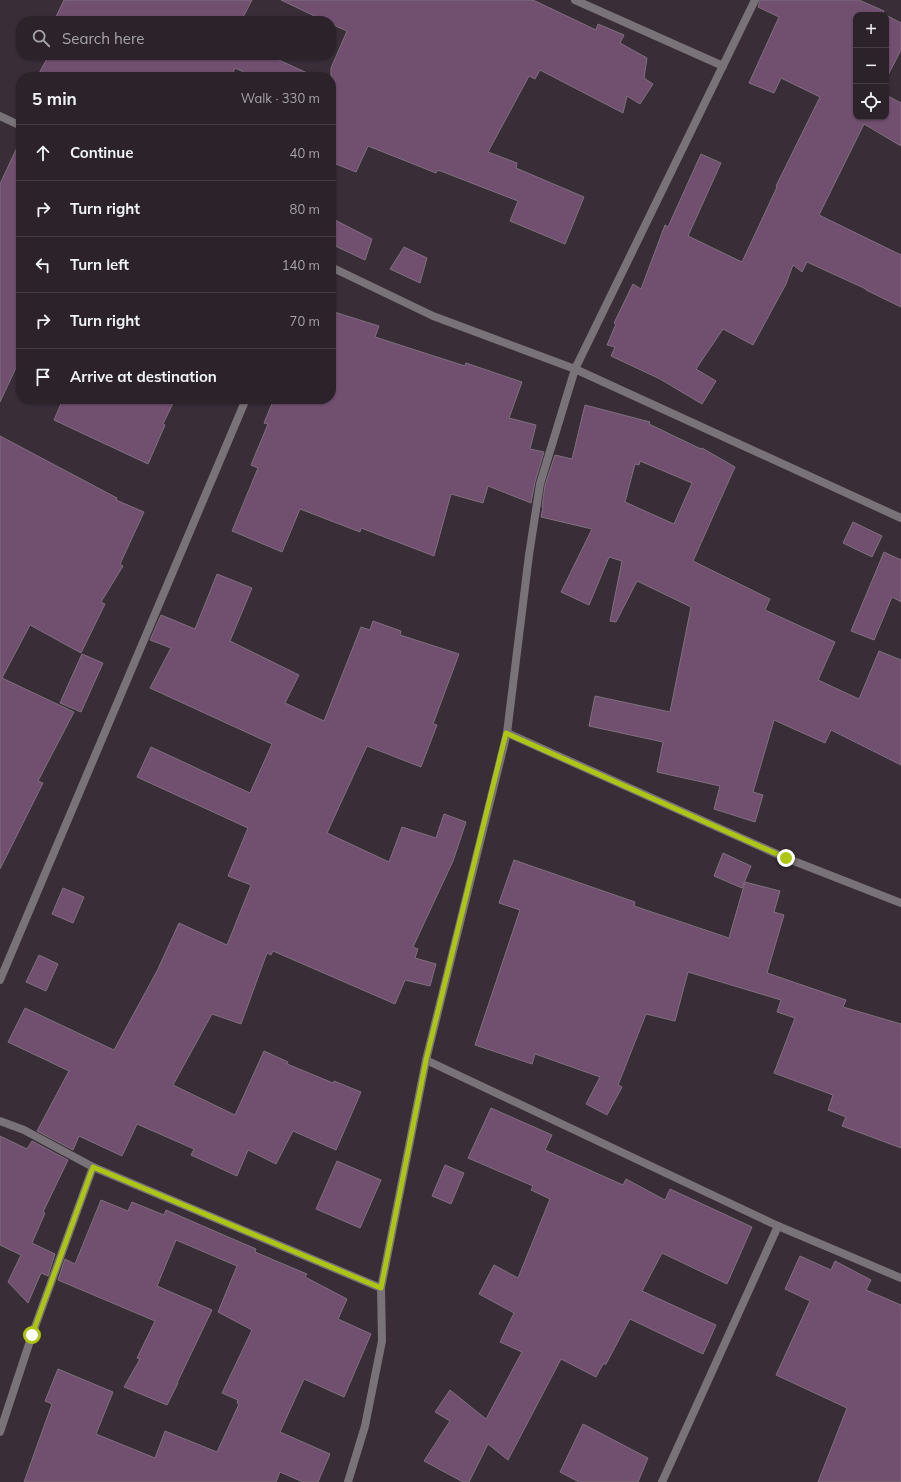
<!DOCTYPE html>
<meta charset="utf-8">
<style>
:root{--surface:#2b222a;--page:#372f36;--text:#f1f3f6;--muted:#a6a4a8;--line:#473f47}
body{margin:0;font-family:Mulish,sans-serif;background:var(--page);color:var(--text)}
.controls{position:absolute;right:12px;top:12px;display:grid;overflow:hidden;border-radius:8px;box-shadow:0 1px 3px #0004}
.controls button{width:36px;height:36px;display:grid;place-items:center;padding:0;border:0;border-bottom:1px solid var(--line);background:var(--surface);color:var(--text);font:20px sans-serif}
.stop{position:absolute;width:12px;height:12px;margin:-9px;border:3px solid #acc613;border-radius:50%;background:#fff}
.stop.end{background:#acc613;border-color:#fff;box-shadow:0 1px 4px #0008}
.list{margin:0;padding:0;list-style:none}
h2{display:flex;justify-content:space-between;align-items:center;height:52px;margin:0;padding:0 16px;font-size:17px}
h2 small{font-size:13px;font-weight:400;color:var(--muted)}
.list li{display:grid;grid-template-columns:26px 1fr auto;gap:12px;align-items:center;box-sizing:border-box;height:56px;padding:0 16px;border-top:1px solid var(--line)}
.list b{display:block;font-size:15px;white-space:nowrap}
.list em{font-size:13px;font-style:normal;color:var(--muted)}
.icon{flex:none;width:22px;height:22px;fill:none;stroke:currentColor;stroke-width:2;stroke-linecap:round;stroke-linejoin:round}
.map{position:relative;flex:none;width:901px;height:1482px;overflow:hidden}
.search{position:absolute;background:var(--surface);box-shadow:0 1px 3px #0004;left:16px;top:16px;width:320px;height:44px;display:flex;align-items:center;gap:10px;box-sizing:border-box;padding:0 14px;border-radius:16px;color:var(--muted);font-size:15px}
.panel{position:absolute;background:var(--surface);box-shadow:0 1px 3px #0004;left:16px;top:72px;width:320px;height:332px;border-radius:16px}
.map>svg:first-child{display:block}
.building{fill:#71506f;stroke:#7e707d;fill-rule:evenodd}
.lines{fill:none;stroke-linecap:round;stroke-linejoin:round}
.street{stroke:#797278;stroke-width:8}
.route{stroke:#acc613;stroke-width:5}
</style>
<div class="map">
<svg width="901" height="1482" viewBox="0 0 901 1482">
<rect width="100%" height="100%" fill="#392d38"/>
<g class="building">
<path d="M 64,0 L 252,0 L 241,21 L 54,21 Z"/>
<path d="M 281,0 L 533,0 L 596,30 L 598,24 L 624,35 L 620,43 L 647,58 L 644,78 L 653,84 L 640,104 L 627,96 L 623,113 L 540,70 L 535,79 L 529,76 L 488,152 L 517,163 L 516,168 L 584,197 L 565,244 L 510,221 L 518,201 L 438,170 L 436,173 L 368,146 L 356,172 L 331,162 L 331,68 L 347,31 L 331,24 L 331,21 L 325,21 Z"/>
<path d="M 760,0 L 859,0 L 884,11 L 883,14 L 885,15 L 856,15 L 856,117 L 886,117 L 886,95 L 901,103 L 901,146 L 864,124 L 819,215 L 901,255 L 901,307 L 866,290 L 866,289 L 807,262 L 802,272 L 793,265 L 786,284 L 753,345 L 723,329 L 696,369 L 716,381 L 702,404 L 660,379 L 611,356 L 615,347 L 607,345 L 616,324 L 614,323 L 633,284 L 641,289 L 665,225 L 668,227 L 701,154 L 721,163 L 688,236 L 742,262 L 777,187 L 776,186 L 820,97 L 781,78 L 774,93 L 749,83 L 779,17 L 758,7 Z"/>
<path d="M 886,15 L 901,23 L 901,50 L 886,79 Z"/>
<path d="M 49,55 L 268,55 L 316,77 L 254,77 L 235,68 L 231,77 L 37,77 Z"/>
<path d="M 21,139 L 21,357 L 0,402 L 0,184 Z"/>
<path d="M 331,218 L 372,239 L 365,260 L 331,244 Z"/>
<path d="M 404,247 L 427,258 L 420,283 L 390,269 Z"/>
<path d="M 331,311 L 379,326 L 375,337 L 465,366 L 466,363 L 522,382 L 509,418 L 536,425 L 530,449 L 544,452 L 535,482 L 531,503 L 488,486 L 483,503 L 451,494 L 434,556 L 361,528 L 360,532 L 300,509 L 282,552 L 232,531 L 258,468 L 251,465 L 268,424 L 264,423 L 274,399 L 331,399 Z"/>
<path d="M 63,399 L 175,399 L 163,424 L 165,425 L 148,464 L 54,420 Z"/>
<path d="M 585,405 L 650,422 L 649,424 L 701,449 L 702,448 L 735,467 L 693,561 L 770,599 L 765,610 L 835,642 L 818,680 L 859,699 L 879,651 L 901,660 L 901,765 L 831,730 L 825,743 L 774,720 L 753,792 L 763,795 L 755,822 L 714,809 L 720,786 L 657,772 L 663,742 L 589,726 L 595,696 L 670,712 L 691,607 L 637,581 L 616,622 L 610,621 L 622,561 L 609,557 L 589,605 L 561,592 L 592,529 L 541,517 L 543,507 L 542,507 L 545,485 L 555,455 L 572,459 ZM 640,461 L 692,483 L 674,524 L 625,502 L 635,464 L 639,465 Z"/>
<path d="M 0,436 L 117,498 L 116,500 L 144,512 L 120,564 L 123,566 L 101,602 L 105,604 L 81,653 L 30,625 L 2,678 L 74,712 L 38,781 L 43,783 L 0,869 Z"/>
<path d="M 853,522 L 882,536 L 872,557 L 843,543 Z"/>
<path d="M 884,552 L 901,560 L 901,602 L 892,597 L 874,640 L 851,631 Z"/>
<path d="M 217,574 L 252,588 L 230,641 L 299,675 L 285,703 L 324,721 L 361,627 L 370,630 L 373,621 L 401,631 L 400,635 L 459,654 L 433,724 L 437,725 L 421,767 L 367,746 L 327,833 L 389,862 L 402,827 L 436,838 L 444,814 L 466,822 L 453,861 L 413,947 L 418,949 L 415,958 L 436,964 L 430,986 L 405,980 L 395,1004 L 273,951 L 271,955 L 267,953 L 241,1024 L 212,1014 L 173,1085 L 235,1115 L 264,1051 L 288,1062 L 287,1064 L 333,1083 L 334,1081 L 361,1092 L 336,1150 L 293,1131 L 276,1164 L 248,1150 L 237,1176 L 191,1155 L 194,1149 L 137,1124 L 122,1156 L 79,1136 L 73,1150 L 37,1131 L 69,1071 L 8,1042 L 25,1008 L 114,1050 L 157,971 L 179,923 L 227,945 L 251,885 L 228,876 L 248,828 L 137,777 L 151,747 L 250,793 L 272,744 L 150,688 L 171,648 L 150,640 L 161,615 L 195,629 Z"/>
<path d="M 82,654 L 103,663 L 81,712 L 60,703 Z"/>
<path d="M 723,853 L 751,866 L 742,888 L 714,876 Z"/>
<path d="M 514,860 L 635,902 L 634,906 L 729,938 L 745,882 L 780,891 L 774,912 L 784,915 L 767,973 L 846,1000 L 843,1007 L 901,1024 L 901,1148 L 842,1126 L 846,1117 L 828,1110 L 833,1095 L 774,1073 L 795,1018 L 777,1012 L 781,1000 L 688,972 L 675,1021 L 646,1014 L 618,1085 L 622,1087 L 607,1115 L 586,1104 L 600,1077 L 535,1054 L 532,1064 L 475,1045 L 520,910 L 499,903 Z"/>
<path d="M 63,888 L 84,897 L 73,923 L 52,914 Z"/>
<path d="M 39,955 L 58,964 L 46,991 L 26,982 Z"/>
<path d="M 491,1108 L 552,1135 L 545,1150 L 623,1185 L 626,1179 L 665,1200 L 670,1189 L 752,1227 L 727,1284 L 662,1253 L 642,1291 L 716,1325 L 703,1354 L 630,1319 L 606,1364 L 603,1364 L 596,1377 L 561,1359 L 508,1460 L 488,1444 L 469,1482 L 463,1482 L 424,1461 L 450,1421 L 435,1412 L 450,1390 L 486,1419 L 522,1352 L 500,1342 L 514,1313 L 479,1294 L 494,1265 L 518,1278 L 550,1199 L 531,1190 L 533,1186 L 468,1158 Z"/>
<path d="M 0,1136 L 27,1149 L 32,1141 L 68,1160 L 43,1212 L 45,1213 L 32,1243 L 55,1254 L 48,1276 L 41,1273 L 28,1303 L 8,1282 L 21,1255 L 0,1245 Z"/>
<path d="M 337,1161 L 381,1180 L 360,1228 L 316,1209 Z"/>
<path d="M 445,1165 L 464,1173 L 451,1204 L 432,1196 Z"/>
<path d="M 101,1200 L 128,1211 L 132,1202 L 164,1215 L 166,1210 L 256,1249 L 255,1252 L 307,1274 L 305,1277 L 347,1299 L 338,1319 L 371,1334 L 344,1397 L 304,1379 L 280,1432 L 330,1454 L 318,1482 L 303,1482 L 280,1472 L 276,1482 L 24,1482 L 52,1404 L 45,1401 L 58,1369 L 113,1392 L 96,1434 L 155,1458 L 165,1431 L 217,1452 L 239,1404 L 237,1403 L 238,1400 L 222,1393 L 252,1330 L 218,1312 L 237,1266 L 176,1240 L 157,1286 L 212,1310 L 177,1383 L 178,1383 L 167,1405 L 124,1387 L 140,1359 L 137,1358 L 155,1321 L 58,1280 L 65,1259 L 75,1264 Z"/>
<path d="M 800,1256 L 831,1270 L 835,1261 L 871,1280 L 866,1290 L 901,1305 L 901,1482 L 818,1482 L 847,1408 L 776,1375 L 810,1301 L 785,1289 Z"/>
<path d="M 583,1424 L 648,1458 L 638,1482 L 579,1482 L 560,1472 Z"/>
</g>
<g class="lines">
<g class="street">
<path d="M 575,0 L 723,66"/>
<path d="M 0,116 L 21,126"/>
<path d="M 331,267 L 433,316 L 575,369 L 901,518"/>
<path d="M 507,733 L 786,858 L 901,903"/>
<path d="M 0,980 L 246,399"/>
<path d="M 426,1060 L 778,1226 L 901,1278"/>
<path d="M 0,1121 L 24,1130 L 93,1167 L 381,1288"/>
<path d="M 0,1432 L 32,1335 L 93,1167"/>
<path d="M 348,1482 L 365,1426 L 382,1341 L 381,1288 L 426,1060 L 507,733 L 529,555 L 540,484 L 575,369 L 755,0"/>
<path d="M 662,1482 L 778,1226"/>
</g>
</g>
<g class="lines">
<path class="route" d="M 32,1335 L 93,1167 L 381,1288 L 426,1060 L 506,733 L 786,858"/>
</g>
</svg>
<div class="controls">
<button>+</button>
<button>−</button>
<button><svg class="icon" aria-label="locate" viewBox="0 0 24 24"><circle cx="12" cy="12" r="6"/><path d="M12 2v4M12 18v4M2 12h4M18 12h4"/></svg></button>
</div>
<div class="stop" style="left:32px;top:1335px"></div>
<div class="stop end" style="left:786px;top:858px"></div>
<div class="search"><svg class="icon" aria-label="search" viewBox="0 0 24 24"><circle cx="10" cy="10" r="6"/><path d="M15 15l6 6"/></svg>Search here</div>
<section class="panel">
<h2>5 min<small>Walk · 330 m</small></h2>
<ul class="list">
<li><svg class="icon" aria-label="ahead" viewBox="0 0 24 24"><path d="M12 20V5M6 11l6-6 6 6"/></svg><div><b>Continue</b></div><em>40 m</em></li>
<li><svg class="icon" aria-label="right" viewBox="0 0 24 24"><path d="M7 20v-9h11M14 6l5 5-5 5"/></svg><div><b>Turn right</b></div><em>80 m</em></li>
<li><svg class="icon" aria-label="left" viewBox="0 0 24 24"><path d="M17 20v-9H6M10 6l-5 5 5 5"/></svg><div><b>Turn left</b></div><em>140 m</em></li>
<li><svg class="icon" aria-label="right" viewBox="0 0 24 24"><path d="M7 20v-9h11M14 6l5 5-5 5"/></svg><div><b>Turn right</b></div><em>70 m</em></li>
<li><svg class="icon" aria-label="arrive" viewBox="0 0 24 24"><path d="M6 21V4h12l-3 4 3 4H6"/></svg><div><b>Arrive at destination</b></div></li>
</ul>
</section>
</div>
